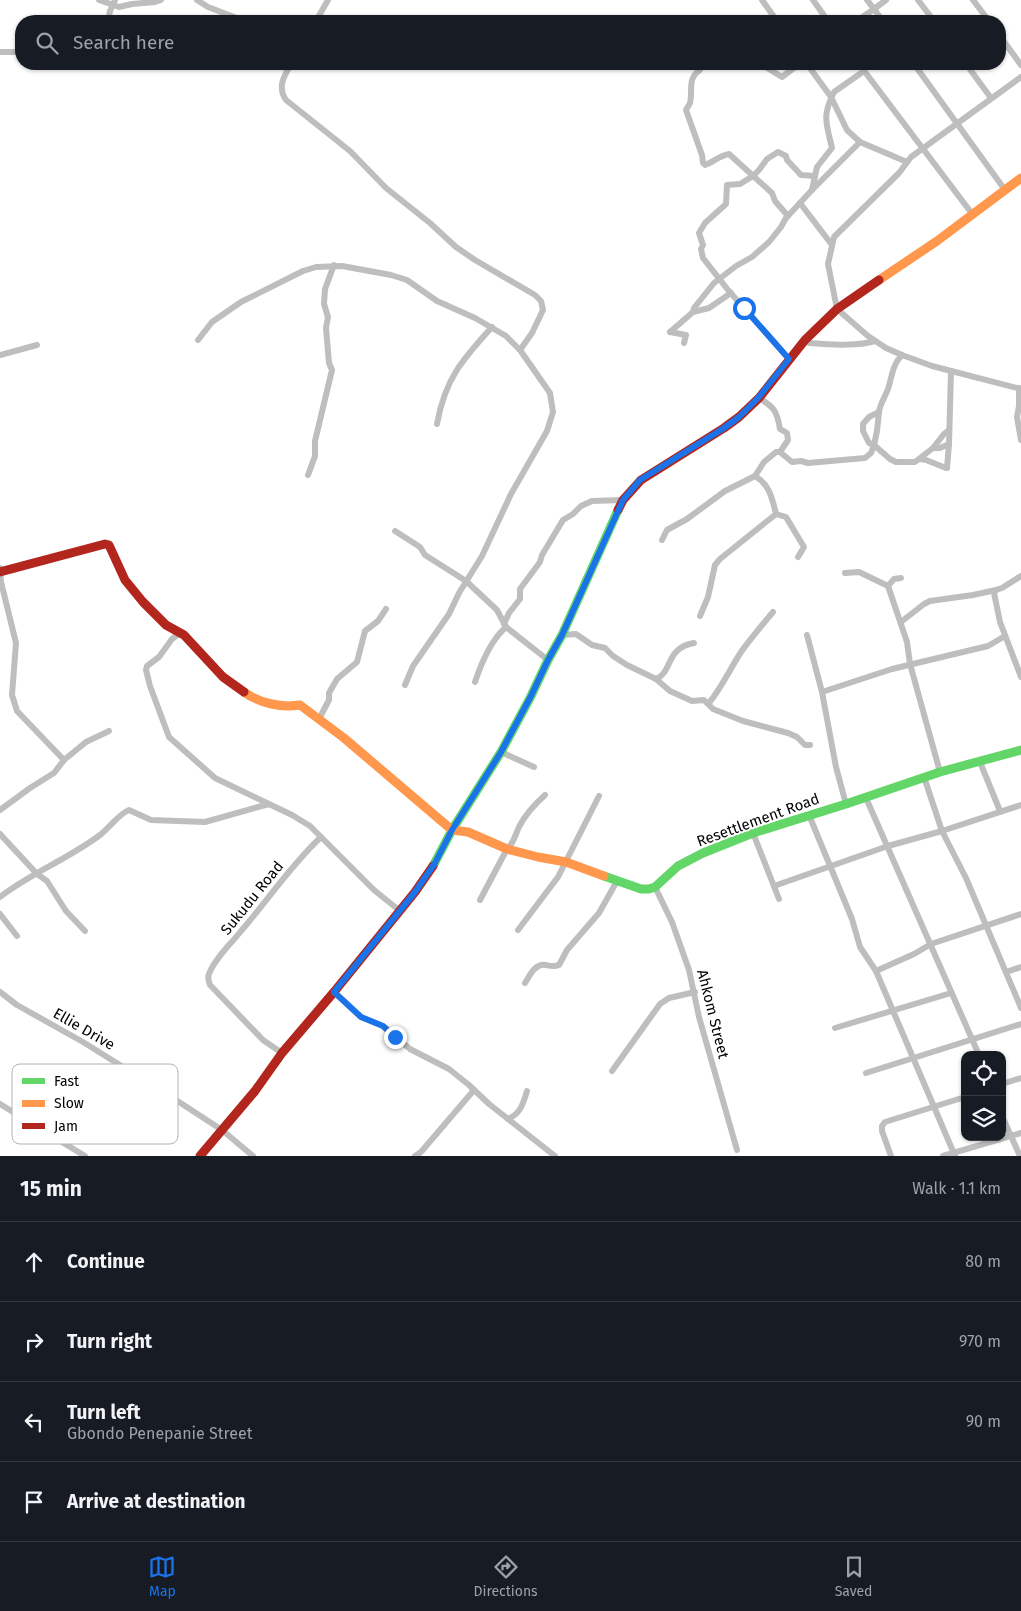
<!DOCTYPE html>
<meta charset="utf-8">
<style>
:root{--surface:#171b24;--page:#242831;--text:#f1f3f6;--muted:#9ea1a6;--line:#363941;--accent:#1a73e8}
body{margin:0;font-family:"Fira Sans",sans-serif;background:var(--page);color:var(--text)}
.controls{position:absolute;right:15px;bottom:15px;display:grid;overflow:hidden;border-radius:10px;box-shadow:0 1px 4px #0004}
.controls button{width:45px;height:45px;display:grid;place-items:center;padding:0;border:0;border-bottom:1px solid var(--line);background:var(--surface);color:var(--text);font:25px sans-serif}
.stop{position:absolute;width:15px;height:15px;margin:-11px;border:4px solid #1a73e8;border-radius:50%;background:#fff}
.stop.end{background:#1a73e8;border-color:#fff;box-shadow:0 1px 5px #0008}
.list{margin:0;padding:0;list-style:none}
h2{display:flex;justify-content:space-between;align-items:center;height:65px;margin:0;padding:0 20px;font-size:21px}
h2 small{font-size:16px;font-weight:400;color:var(--muted)}
.list li{display:grid;grid-template-columns:32px 1fr auto;gap:15px;align-items:center;box-sizing:border-box;height:80px;padding:0 20px;border-top:1px solid var(--line)}
.list b{display:block;font-size:19px;white-space:nowrap}
.list p{margin:0;font-size:16px;white-space:nowrap;color:var(--muted)}
.list em{font-size:16px;font-style:normal;color:var(--muted)}
.icon{flex:none;width:28px;height:28px;fill:none;stroke:currentColor;stroke-width:2;stroke-linecap:round;stroke-linejoin:round}
.map{position:relative;flex:none;width:1021px;height:1156px;overflow:hidden}
.search{position:absolute;background:var(--surface);box-shadow:0 1px 4px #0004;left:15px;right:15px;top:15px;height:55px;display:flex;align-items:center;gap:12px;box-sizing:border-box;padding:0 18px;border-radius:20px;color:var(--muted);font-size:19px}
.sheet{height:385px;background:var(--surface)}
nav{display:flex;justify-content:space-around;align-items:center;box-sizing:border-box;height:70px;border-top:1px solid var(--line);background:var(--surface);font-size:14px;color:var(--muted)}
nav a{display:grid;justify-items:center;gap:2px}
nav .on{color:var(--accent)}
.map>svg:first-child{display:block}
.lines{fill:none;stroke-linecap:round;stroke-linejoin:round}
.street{stroke:#bebebe;stroke-width:6}
.fast{stroke:#63d668;stroke-width:9}
.slow{stroke:#ff974d;stroke-width:9}
.jam{stroke:#b3261e;stroke-width:9}
.route{stroke:#1a73e8;stroke-width:6}
.labels{text-anchor:middle;stroke-width:4;stroke-linejoin:round;paint-order:stroke}
.street-label{font-size:15px;fill:#000;stroke:#fff}
.key{fill:#fff;stroke:#b2b2b2;stroke-width:1}
.key-label{font-size:14px;fill:#000}
</style>
<div class="map">
<svg width="1021" height="1156" viewBox="0 0 1021 1156">
<rect width="100%" height="100%" fill="#fff"/>
<g class="lines">
<g class="street">
<path d="M 99,0 L 119,7 L 132,4 L 155,2 L 161,0"/>
<path d="M 197,0 L 208,7 L 242,20"/>
<path d="M 762,0 L 777,21"/>
<path d="M 813,0 L 828,21"/>
<path d="M 867,0 L 874,9 L 886,0"/>
<path d="M 918,0 L 934,21"/>
<path d="M 973,0 L 989,21"/>
<path d="M 108,21 L 110,11 L 115,0"/>
<path d="M 316,21 L 328,0"/>
<path d="M 857,21 L 874,9 L 883,21"/>
<path d="M 1000,36 L 1021,65"/>
<path d="M 0,52 L 21,52"/>
<path d="M 291,64 C 284,76 277,87 286,100 L 350,151 L 386,188 L 430,223 L 456,247 L 475,260 L 535,295 L 541,301 L 543,310 L 532,333 L 520,350"/>
<path d="M 700,64 L 700,70 C 687,78 693,91 690,103 C 689,105 687,108 686,110 L 702,155 L 703,163 L 705,165 C 714,162 718,156 729,154 L 772,193 L 775,201 L 788,216"/>
<path d="M 754,64 L 764,66 L 782,77 L 799,64"/>
<path d="M 807,64 L 831,97 L 847,130 L 860,142 L 907,162"/>
<path d="M 859,64 L 973,215"/>
<path d="M 914,64 L 1005,190"/>
<path d="M 966,64 L 991,98"/>
<path d="M 1021,77 L 911,157 L 899,173 L 834,237 L 828,264 L 837,309 L 868,336 L 886,348 L 902,355 L 932,366 L 1021,389"/>
<path d="M 812,190 L 860,142"/>
<path d="M 800,203 L 832,245"/>
<path d="M 693,312 L 694,308 L 714,283 L 736,266 L 752,257 L 769,242 L 781,227 L 786,218 L 812,190 L 817,167 L 832,148 C 826,122 822,116 834,92 L 864,71"/>
<path d="M 670,332 L 693,312 L 709,308 L 731,293"/>
<path d="M 670,332 L 686,335 L 684,343"/>
<path d="M 198,340 L 212,322 L 241,302 L 303,271 L 316,267 L 342,266 L 391,275 L 407,280 L 437,301 L 475,318 L 506,336 L 520,350 L 550,393 L 553,412 L 547,431 L 511,494 L 482,556 L 459,593 L 449,614 L 413,666 L 405,685"/>
<path d="M 805,340 L 809,343 C 830,344 854,347 875,341"/>
<path d="M 0,355 L 37,345"/>
<path d="M 789,359 L 728,290 L 703,258 L 701,249 L 703,245 L 699,233 L 705,223 L 726,204 L 727,185 L 740,184 L 753,176 L 759,170 L 767,159 L 778,152 L 786,156 L 787,160 L 801,175 L 815,176"/>
<path d="M 1019,388 L 1019,406 L 1017,417 L 1021,440"/>
<path d="M 759,398 C 774,407 777,411 780,429 L 787,433 L 788,440 L 780,452"/>
<path d="M 879,412 L 877,431 L 874,445 L 890,459 L 896,462 L 915,462 L 933,448 L 940,448 L 949,444 L 951,371"/>
<path d="M 437,424 C 445,379 462,360 492,327"/>
<path d="M 933,448 L 944,434 L 949,430"/>
<path d="M 920,459 L 926,460 L 946,468 L 947,468 L 949,444"/>
<path d="M 308,475 L 315,456 L 315,441 L 332,370 L 329,363 L 326,328 L 328,317 L 324,304 L 325,289 L 334,265"/>
<path d="M 776,514 L 786,517 L 804,547 L 798,557"/>
<path d="M 395,531 L 420,547 L 425,555 L 466,581 L 497,610 L 506,627 L 548,660"/>
<path d="M 662,540 L 667,530 L 687,519 L 725,491 L 755,476 L 764,462 L 776,452 L 780,452 L 792,462 L 801,461 L 808,463 L 865,458 L 871,453 L 874,445 L 869,443 L 863,431 L 863,424 L 869,417 L 879,412 C 880,404 885,397 888,389 C 892,377 892,365 902,355"/>
<path d="M 0,568 L 1,582 L 16,643 L 12,695 L 17,711 L 64,760"/>
<path d="M 845,573 L 859,572 L 888,586 L 907,642 L 910,664 L 940,772"/>
<path d="M 1021,576 L 1002,588 L 996,590 L 994,593 L 1000,622 L 1021,677"/>
<path d="M 888,586 L 894,579 L 901,578"/>
<path d="M 700,616 L 708,597 L 715,565 L 720,559 L 776,514 C 772,498 770,485 755,476"/>
<path d="M 901,622 L 924,604 L 930,601 L 973,595 L 996,590"/>
<path d="M 504,624 L 509,613 L 520,599 L 520,589 L 540,562 L 542,555 L 563,520 L 573,514 L 581,506 L 592,501 L 623,500"/>
<path d="M 180,633 L 172,639 L 159,657 L 147,666 L 146,670 L 150,686 L 169,737 L 215,778 L 269,804"/>
<path d="M 562,635 L 576,634 L 592,645 L 605,648 L 613,656 L 627,665 L 656,679 L 670,691 L 692,701 L 704,700 L 713,709 L 743,721 L 788,733 L 797,737 L 805,745 L 810,745"/>
<path d="M 807,635 L 822,692 L 836,767 L 846,804"/>
<path d="M 656,679 C 673,672 665,648 694,643"/>
<path d="M 475,682 C 481,664 491,640 506,627"/>
<path d="M 822,692 L 892,669 L 988,646 L 1005,636"/>
<path d="M 709,703 C 722,687 730,669 741,652 C 751,638 762,625 773,612"/>
<path d="M 319,719 L 329,700 L 329,693 L 337,679 L 357,662 L 365,631 L 378,621 L 386,609"/>
<path d="M 501,752 L 534,767"/>
<path d="M 980,762 L 1000,811"/>
<path d="M 924,777 L 942,831 L 966,878 L 1021,1008"/>
<path d="M 866,798 L 979,1055"/>
<path d="M 0,810 L 30,788 L 54,773 L 64,760 L 86,742 L 109,731"/>
<path d="M 809,815 L 852,919 L 860,947 L 876,971 L 955,1156"/>
<path d="M 753,833 L 779,899"/>
<path d="M 0,834 L 37,874 L 47,881 L 66,911 L 85,931"/>
<path d="M 774,886 L 888,846 L 942,831 L 1021,805"/>
<path d="M 655,887 L 672,922 L 689,970 L 699,1017 L 737,1150"/>
<path d="M 0,897 C 31,873 68,859 100,835 C 109,828 120,813 129,810 L 151,820 L 205,822 L 269,804 L 292,815 L 310,826 L 374,890 L 400,911"/>
<path d="M 480,900 L 507,849 C 514,843 515,835 519,827 C 525,815 535,804 545,795"/>
<path d="M 0,914 L 17,936"/>
<path d="M 518,930 L 558,877 L 599,796"/>
<path d="M 876,971 L 914,954 L 931,944 L 1021,914"/>
<path d="M 1006,972 L 1021,967"/>
<path d="M 525,983 C 530,975 535,963 546,965 C 551,966 554,967 559,965 L 567,950 L 599,913 L 617,881"/>
<path d="M 0,992 L 17,1005 L 83,1042 L 176,1100 L 222,1130 L 253,1156"/>
<path d="M 334,992 L 361,1017 L 383,1026 L 410,1049 L 449,1069 L 469,1085 L 489,1104 L 555,1156"/>
<path d="M 835,1028 L 951,993"/>
<path d="M 282,1053 L 263,1040 L 210,985 C 209,981 207,978 209,974 C 215,958 231,944 241,931 C 268,900 291,865 321,837"/>
<path d="M 612,1071 L 660,1004 L 669,998 L 695,992"/>
<path d="M 866,1073 L 1021,1024"/>
<path d="M 1002,1084 L 1021,1078"/>
<path d="M 0,1104 L 85,1156"/>
<path d="M 1002,1116 L 1020,1156"/>
<path d="M 508,1119 C 521,1113 523,1104 527,1091"/>
<path d="M 415,1156 L 421,1152 L 474,1090"/>
<path d="M 891,1156 L 882,1131 L 882,1126 L 885,1122 L 965,1097"/>
<path d="M 943,1156 L 1021,1133"/>
</g>
<g class="fast">
<path d="M 433,866 L 452,830 L 501,752 L 531,696 L 548,660 L 562,635 L 618,510"/>
<path d="M 604,876 L 641,889 L 649,889 L 655,887 L 678,866 L 703,853 L 753,833 L 846,804 L 940,772 L 1021,750"/>
</g>
<g class="slow">
<path d="M 879,280 L 937,241 L 1021,178"/>
<path d="M 244,692 C 259,703 281,708 300,705 L 344,738 L 452,830 L 468,832 L 507,849 L 538,857 L 566,862 L 604,876"/>
</g>
<g class="jam">
<path d="M 618,510 L 623,500 L 641,480 L 724,428 L 739,417 L 759,398 L 805,340 L 837,309 L 879,280"/>
<path d="M 0,572 L 105,544 L 109,545 L 125,580 L 143,602 L 166,625 L 184,635 L 223,677 L 244,692"/>
<path d="M 200,1156 L 255,1091 L 282,1053 L 334,992 L 415,892 L 433,866"/>
</g>
</g>
<g class="lines">
<path class="route" d="M 395,1037 L 383,1026 L 361,1017 L 334,992 L 415,892 L 435,863 L 452,830 L 501,752 L 531,696 L 548,660 L 562,635 L 623,500 L 640,480 L 724,428 L 739,417 L 758,398 L 789,359 L 744,308"/>
</g>
<g class="labels">
<g class="street-label">
<text transform="translate(758 820) rotate(-20)" y="5">Resettlement Road</text>
<text transform="translate(252 898) rotate(-51)" y="5">Sukudu Road</text>
<text transform="translate(713 1014) rotate(76)" y="5">Ahkom Street</text>
<text transform="translate(84 1029) rotate(30)" y="5">Ellie Drive</text>
</g>
</g>
<rect x="12" y="1064" width="166" height="80" rx="8" class="key"/>
<rect x="22" y="1078" width="23" height="6" fill="#63d668"/>
<rect x="22" y="1100" width="23" height="7" fill="#ff974d"/>
<rect x="22" y="1123" width="23" height="6" fill="#b3261e"/>
<g class="key-label">
<text x="54" y="1086">Fast</text>
<text x="54" y="1108">Slow</text>
<text x="54" y="1131">Jam</text>
</g>
</svg>
<div class="controls">
<button><svg class="icon" aria-label="locate" viewBox="0 0 24 24"><circle cx="12" cy="12" r="6"/><path d="M12 2v4M12 18v4M2 12h4M18 12h4"/></svg></button>
<button><svg class="icon" aria-label="layers" viewBox="0 0 24 24"><path d="M12 4l9 5-9 5-9-5zM3 14l9 5 9-5"/></svg></button>
</div>
<div class="stop" style="left:744px;top:308px"></div>
<div class="stop end" style="left:395px;top:1037px"></div>
<div class="search"><svg class="icon" aria-label="search" viewBox="0 0 24 24"><circle cx="10" cy="10" r="6"/><path d="M15 15l6 6"/></svg>Search here</div>
</div>
<section class="sheet">
<h2>15 min<small>Walk · 1.1 km</small></h2>
<ul class="list">
<li><svg class="icon" aria-label="ahead" viewBox="0 0 24 24"><path d="M12 20V5M6 11l6-6 6 6"/></svg><div><b>Continue</b></div><em>80 m</em></li>
<li><svg class="icon" aria-label="right" viewBox="0 0 24 24"><path d="M7 20v-9h11M14 6l5 5-5 5"/></svg><div><b>Turn right</b></div><em>970 m</em></li>
<li><svg class="icon" aria-label="left" viewBox="0 0 24 24"><path d="M17 20v-9H6M10 6l-5 5 5 5"/></svg><div><b>Turn left</b><p>Gbondo Penepanie Street</p></div><em>90 m</em></li>
<li><svg class="icon" aria-label="arrive" viewBox="0 0 24 24"><path d="M6 21V4h12l-3 4 3 4H6"/></svg><div><b>Arrive at destination</b></div></li>
</ul>
</section>
<nav>
<a class="on"><svg class="icon" aria-label="map" viewBox="0 0 24 24"><path d="M3 6l6-2 6 2 6-2v14l-6 2-6-2-6 2zM9 4v14M15 6v14"/></svg>Map</a>
<a><svg class="icon" aria-label="directions" viewBox="0 0 24 24"><path d="M12 3l9 9-9 9-9-9zM9 14v-3h6M13 9l2 2-2 2"/></svg>Directions</a>
<a><svg class="icon" aria-label="saved" viewBox="0 0 24 24"><path d="M7 4h10v16l-5-4-5 4z"/></svg>Saved</a>
</nav>
